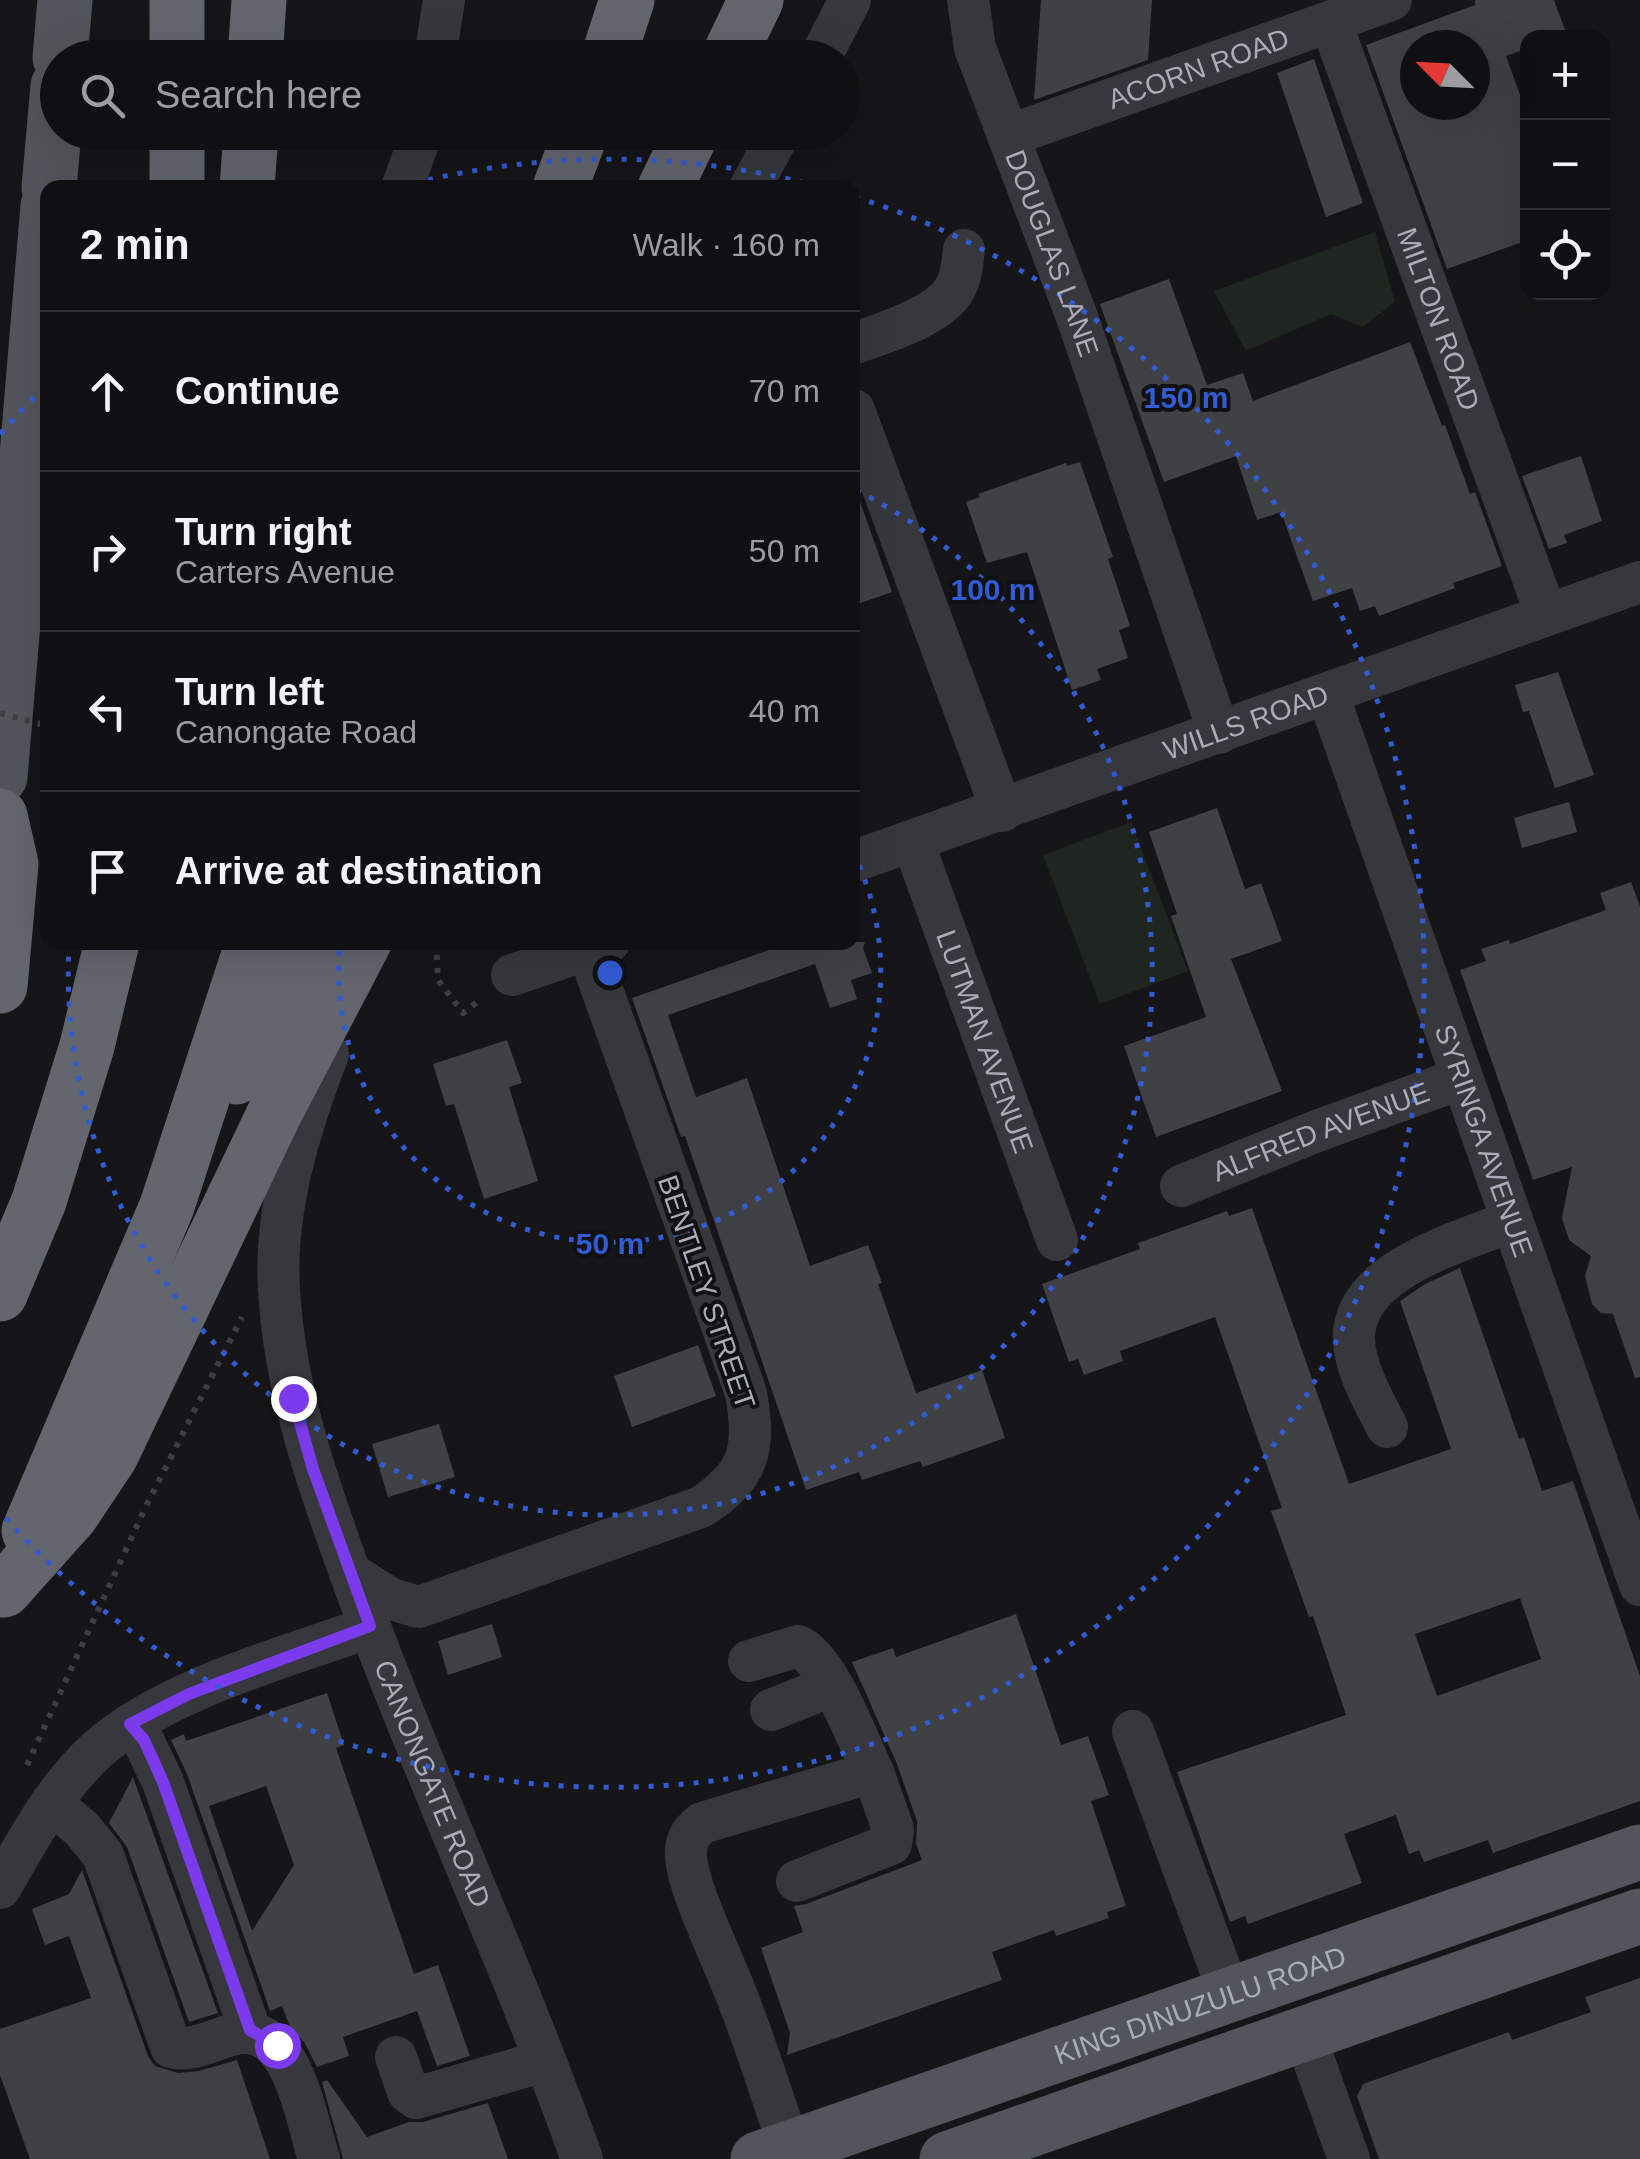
<!DOCTYPE html>
<meta charset="utf-8">
<style>
:root{--surface:#101012;--page:#19191b;--text:#f1f3f6;--muted:#9c9d9f;--line:#303032}
body{margin:0;font-family:Helvetica,sans-serif;background:var(--page);color:var(--text)}
.controls{position:absolute;right:30px;top:30px;display:grid;overflow:hidden;border-radius:20px;box-shadow:0 10px 40px #0002}
.controls button{width:90px;height:90px;display:grid;place-items:center;padding:0;border:0;border-bottom:2px solid var(--line);background:var(--surface);color:var(--text);font:50px sans-serif}
.compass{position:absolute;left:1400px;top:30px;width:90px;height:90px;border-radius:50%;background:var(--surface);box-shadow:0 10px 40px #0002;rotate:294deg}
.stop{position:absolute;width:30px;height:30px;margin:-22px;border:8px solid #7c3aed;border-radius:50%;background:#fff}
.stop.end{background:#7c3aed;border-color:#fff;box-shadow:0 2px 10px #0008}
.list{margin:0;padding:0;list-style:none}
h2{display:flex;justify-content:space-between;align-items:center;height:130px;margin:0;padding:0 40px;font-size:42px}
h2 small{font-size:32px;font-weight:400;color:var(--muted)}
.list li{display:grid;grid-template-columns:65px 1fr auto;gap:30px;align-items:center;box-sizing:border-box;height:160px;padding:0 40px;border-top:2px solid var(--line)}
.list b{display:block;font-size:38px;white-space:nowrap}
.list p{margin:0;font-size:32px;white-space:nowrap;color:var(--muted)}
.list em{font-size:32px;font-style:normal;color:var(--muted)}
.icon{flex:none;width:55px;height:55px;fill:none;stroke:currentColor;stroke-width:2;stroke-linecap:round;stroke-linejoin:round}
.map{position:relative;flex:none;width:1640px;height:2159px;overflow:hidden}
.search{position:absolute;background:var(--surface);box-shadow:0 10px 40px #0002;left:40px;top:40px;width:820px;height:110px;display:flex;align-items:center;gap:25px;box-sizing:border-box;padding:0 35px;border-radius:55px;color:var(--muted);font-size:38px}
.panel{position:absolute;background:var(--surface);box-shadow:0 10px 40px #0002;left:40px;top:180px;width:820px;height:770px;border-radius:20px}
.map>svg:first-child{display:block}
.green{fill:#1e261f}
.building{fill:#404145;fill-rule:evenodd}
.lines{fill:none;stroke-linecap:round;stroke-linejoin:round}
.path{stroke:#3d3f44;stroke-width:6;stroke-dasharray:5 8;stroke-linecap:butt}
.minor{stroke:#37383d;stroke-width:42}
.major{stroke:#53555c;stroke-width:55}
.highway{stroke:#63666e;stroke-width:55}
.path-bridge{stroke:#3d3f44;stroke-width:6;stroke-dasharray:5 8;stroke-linecap:butt}
.route{stroke:#7c3aed;stroke-width:12}
.ring{fill:none;stroke:#325cd3;stroke-width:5;stroke-dasharray:5 10}
.labels{text-anchor:middle;stroke-width:8;stroke-linejoin:round;paint-order:stroke}
.street-label{font-size:28px;fill:#a8adb8;stroke:#111113}
.centre{fill:#325cd3;stroke:#111113;stroke-width:5}
.ring-label{font-size:30px;text-anchor:middle;font-weight:bold;fill:#325cd3;stroke:#111113;stroke-width:8;stroke-linejoin:round;paint-order:stroke}
</style>
<div class="map">
<svg width="1640" height="2159" viewBox="0 0 1640 2159">
<rect width="100%" height="100%" fill="#161618"/>
<g class="green">
<path d="M 1375,232 L 1395,302 L 1362,327 L 1331,314 L 1246,351 L 1214,291 Z"/>
<path d="M 1131,822 L 1188,971 L 1100,1004 L 1043,855 Z"/>
</g>
<g class="building">
<path d="M 1041,0 L 1152,0 L 1148,60 L 1034,100 Z"/>
<path d="M 1475,0 L 1554,0 L 1568,38 L 1528,38 L 1528,48 L 1506,56 L 1528,117 L 1528,240 L 1447,269 L 1366,45 L 1475,5 ZM 1415,45 L 1475,45 L 1475,105 L 1415,105 Z"/>
<path d="M 1314,59 L 1363,203 L 1326,217 L 1277,73 Z"/>
<path d="M 1169,279 L 1207,385 L 1243,373 L 1253,401 L 1410,342 L 1442,426 L 1445,425 L 1470,494 L 1475,492 L 1502,566 L 1453,583 L 1455,588 L 1379,616 L 1375,606 L 1360,611 L 1352,588 L 1313,601 L 1281,512 L 1257,520 L 1236,456 L 1164,482 L 1100,304 Z"/>
<path d="M 1581,456 L 1602,521 L 1564,535 L 1567,543 L 1549,549 L 1522,476 Z"/>
<path d="M 1080,462 L 1113,557 L 1108,559 L 1130,626 L 1119,630 L 1128,658 L 1097,669 L 1101,680 L 1072,690 L 1027,552 L 987,563 L 966,502 L 980,497 L 978,494 L 1066,463 L 1067,466 Z"/>
<path d="M 857,493 L 892,592 L 852,606 L 852,494 Z"/>
<path d="M 1558,672 L 1594,775 L 1555,788 L 1529,711 L 1523,712 L 1515,685 Z"/>
<path d="M 1569,802 L 1577,832 L 1522,848 L 1514,818 Z"/>
<path d="M 1217,808 L 1245,889 L 1261,883 L 1282,941 L 1231,959 L 1282,1091 L 1156,1137 L 1124,1046 L 1206,1017 L 1171,916 L 1177,914 L 1149,832 Z"/>
<path d="M 1631,882 L 1640,906 L 1640,1377 L 1635,1378 L 1613,1314 L 1601,1313 L 1592,1304 L 1585,1276 L 1591,1256 L 1569,1240 L 1562,1218 L 1572,1167 L 1533,1180 L 1460,970 L 1486,961 L 1481,949 L 1509,940 L 1510,944 L 1606,910 L 1600,893 Z"/>
<path d="M 792,942 L 865,942 L 863,948 L 872,973 L 851,980 L 857,999 L 830,1008 L 815,964 L 668,1015 L 696,1097 L 747,1078 L 810,1266 L 868,1245 L 882,1283 L 878,1284 L 916,1393 L 982,1370 L 1005,1438 L 923,1467 L 920,1461 L 862,1480 L 859,1472 L 806,1490 L 685,1136 L 681,1137 L 632,998 Z"/>
<path d="M 507,1040 L 522,1083 L 509,1087 L 538,1181 L 484,1199 L 454,1104 L 446,1106 L 433,1064 Z"/>
<path d="M 1252,1208 L 1349,1484 L 1451,1449 L 1400,1301 L 1425,1284 L 1460,1268 L 1519,1439 L 1524,1437 L 1542,1491 L 1573,1481 L 1640,1676 L 1640,1801 L 1493,1853 L 1488,1840 L 1424,1862 L 1419,1850 L 1409,1854 L 1396,1815 L 1344,1834 L 1362,1883 L 1248,1924 L 1245,1916 L 1230,1922 L 1177,1772 L 1346,1715 L 1313,1616 L 1309,1617 L 1271,1511 L 1282,1508 L 1215,1317 L 1120,1351 L 1123,1361 L 1084,1375 L 1078,1359 L 1069,1362 L 1042,1284 L 1140,1249 L 1138,1243 L 1197,1222 L 1227,1211 L 1229,1216 ZM 1520,1598 L 1541,1659 L 1437,1696 L 1415,1634 Z"/>
<path d="M 698,1345 L 716,1396 L 632,1427 L 614,1376 Z"/>
<path d="M 439,1424 L 455,1477 L 388,1497 L 372,1444 Z"/>
<path d="M 1016,1614 L 1061,1745 L 1088,1736 L 1109,1795 L 1091,1801 L 1126,1906 L 1107,1912 L 1109,1918 L 1056,1936 L 1054,1930 L 992,1952 L 1002,1980 L 787,2055 L 790,2033 L 761,1948 L 803,1932 L 794,1906 L 806,1904 L 922,1860 L 916,1844 L 917,1821 L 897,1764 L 852,1662 L 893,1648 L 896,1657 Z"/>
<path d="M 492,1624 L 502,1657 L 448,1675 L 438,1641 Z"/>
<path d="M 327,1693 L 344,1745 L 336,1748 L 414,1974 L 438,1965 L 470,2056 L 437,2066 L 417,2011 L 343,2037 L 349,2056 L 317,2067 L 304,2042 L 290,2027 L 282,2006 L 270,2011 L 187,1774 L 171,1740 L 184,1734 L 186,1741 ZM 266,1786 L 294,1865 L 252,1931 L 209,1806 Z"/>
<path d="M 133,1777 L 218,2013 L 189,2022 L 127,1847 L 109,1823 Z"/>
<path d="M 82,1870 L 148,2056 L 155,2066 L 178,2073 L 199,2071 L 237,2060 L 270,2159 L 30,2159 L 0,2075 L 0,2029 L 91,1998 L 69,1936 L 45,1945 L 32,1909 L 69,1894 Z"/>
<path d="M 1640,1978 L 1640,2159 L 1379,2159 L 1357,2096 L 1363,2084 L 1509,2032 L 1512,2040 L 1591,2012 L 1585,1997 Z"/>
<path d="M 327,2080 L 367,2137 L 409,2122 L 423,2122 L 488,2103 L 508,2159 L 343,2159 L 322,2082 Z"/>
</g>
<g class="lines">
<g class="path">
<path d="M 436,942 L 438,980 L 463,1013 L 482,998"/>
<path d="M 27,1765 L 146,1506 L 242,1317"/>
</g>
<g class="minor">
<path id="s1" d="M 968,0 L 975,48 L 1077,317 L 1219,733"/>
<path id="s2" d="M 1331,23 L 1546,614"/>
<path d="M 435,58 L 444,0"/>
<path d="M 820,58 L 850,0"/>
<path id="s3" d="M 1008,136 L 1391,0"/>
<path d="M 402,188 L 422,132"/>
<path d="M 750,188 L 780,132"/>
<path d="M 852,344 C 881,334 941,316 955,288 C 962,276 962,263 964,250"/>
<path d="M 854,410 L 1002,811"/>
<path id="s4" d="M 1328,695 L 1640,1585"/>
<path id="s5" d="M 913,842 L 1057,1240"/>
<path id="s6" d="M 852,862 L 1640,582"/>
<path d="M 512,975 L 609,942"/>
<path id="s7" d="M 328,1054 C 300,1127 274,1210 279,1289 C 285,1399 324,1501 361,1603 C 430,1790 515,1971 582,2159"/>
<path id="s8" d="M 1181,1186 L 1317,1131 L 1462,1078"/>
<path d="M 1387,1427 C 1374,1401 1355,1370 1354,1340 C 1351,1270 1461,1242 1512,1221"/>
<path d="M 350,1573 L 391,1599 L 419,1607 L 701,1507 C 750,1475 756,1449 746,1393 L 588,950"/>
<path d="M 749,1661 L 798,1646 C 829,1660 858,1741 873,1772 L 702,1823 C 691,1832 685,1840 686,1856 C 688,1890 723,1959 736,1994 C 756,2044 772,2097 790,2148"/>
<path d="M 771,1710 L 831,1686"/>
<path d="M 131,1724 L 143,1740 L 163,1782 L 250,2030"/>
<path d="M 1133,1731 L 1229,1993"/>
<path d="M 51,1803 L 82,1829 L 103,1855 L 171,2047 C 189,2053 213,2040 231,2035 C 292,2017 305,2116 319,2159"/>
<path d="M 797,1881 L 891,1844 L 893,1829 L 873,1772"/>
<path d="M 0,1888 C 28,1840 55,1788 97,1750 C 165,1689 284,1658 370,1627"/>
<path d="M 1304,2033 L 1349,2159"/>
<path d="M 396,2057 L 408,2092 L 416,2098 L 544,2061"/>
</g>
<g class="major">
<path d="M 60,58 L 65,0"/>
<path d="M 49,188 L 58,86"/>
<path d="M 0,777 L 48,206"/>
<path id="s9" d="M 758,2159 L 1640,1852"/>
<path d="M 947,2159 L 1640,1916"/>
</g>
<g class="highway">
<path d="M 177,0 L 177,58"/>
<path d="M 255,58 L 259,0"/>
<path d="M 608,58 L 627,0"/>
<path d="M 728,58 L 756,0"/>
<path d="M 177,132 L 177,188"/>
<path d="M 247,188 L 251,132"/>
<path d="M 560,188 L 581,132"/>
<path d="M 665,188 L 692,132"/>
<path d="M 0,816 L 11,864 L 0,986"/>
<path d="M 236,1077 L 307,942"/>
<path d="M 0,1294 L 39,1201 L 87,1046 L 112,942"/>
<path d="M 29,1531 L 167,1206 L 253,942"/>
<path d="M 4,1590 L 71,1515 L 111,1455 L 275,1112 L 364,942"/>
</g>
<path class="path-bridge" d="M 0,713 L 48,726"/>
</g>
<g class="lines">
<path class="route" d="M 277,2045 L 250,2030 L 163,1782 L 144,1740 L 130,1724 L 189,1694 L 370,1626 L 313,1469 L 293,1398"/>
</g>
<g class="ring">
<path d="M853 852A271 271 0 1 1 340 945"/>
<path d="M856 490A542 542 0 1 1 69 945"/>
<path d="M0 434A814 814 0 0 1 45 387M399 187A814 814 0 0 1 821 187M855 197A814 814 0 1 1 0 1512"/>
</g>
<g class="labels">
<g class="street-label">
<text dy="10" stroke="none"><textPath href="#s3" startOffset="202">ACORN ROAD</textPath></text>
<text dy="10" stroke="none"><textPath href="#s1" startOffset="268">DOUGLAS LANE</textPath></text>
<text dy="10" stroke="none"><textPath href="#s2" startOffset="315">MILTON ROAD</textPath></text>
<text dy="10" stroke="none"><textPath href="#s6" startOffset="418">WILLS ROAD</textPath></text>
<text dy="10" stroke="none"><textPath href="#s5" startOffset="212">LUTMAN AVENUE</textPath></text>
<text dy="10" stroke="none"><textPath href="#s8" startOffset="150">ALFRED AVENUE</textPath></text>
<text dy="10" stroke="none"><textPath href="#s4" startOffset="472">SYRINGA AVENUE</textPath></text>
<text transform="translate(707 1292) rotate(71)" y="10">BENTLEY STREET</text>
<text dy="10" stroke="none"><textPath href="#s7" startOffset="762">CANONGATE ROAD</textPath></text>
<text dy="10" stroke="none"><textPath href="#s9" startOffset="468">KING DINUZULU ROAD</textPath></text>
</g>
</g>
<circle cx="610" cy="973" r="15" class="centre"/>
<g class="ring-label">
<text x="1186" y="408">150 m</text>
<text x="993" y="600">100 m</text>
<text x="610" y="1254">50 m</text>
</g>
</svg>
<div class="controls">
<button>+</button>
<button>−</button>
<button><svg class="icon" aria-label="locate" viewBox="0 0 24 24"><circle cx="12" cy="12" r="6"/><path d="M12 2v4M12 18v4M2 12h4M18 12h4"/></svg></button>
</div>
<svg class="compass" viewBox="-18 -18 36 36"><path d="M0-13l5 13h-10z" fill="#e53935"/><path d="M0 13l5-13h-10z" fill="#9c9d9f"/></svg>
<div class="stop" style="left:277px;top:2045px"></div>
<div class="stop end" style="left:293px;top:1398px"></div>
<div class="search"><svg class="icon" aria-label="search" viewBox="0 0 24 24"><circle cx="10" cy="10" r="6"/><path d="M15 15l6 6"/></svg>Search here</div>
<section class="panel">
<h2>2 min<small>Walk · 160 m</small></h2>
<ul class="list">
<li><svg class="icon" aria-label="ahead" viewBox="0 0 24 24"><path d="M12 20V5M6 11l6-6 6 6"/></svg><div><b>Continue</b></div><em>70 m</em></li>
<li><svg class="icon" aria-label="right" viewBox="0 0 24 24"><path d="M7 20v-9h11M14 6l5 5-5 5"/></svg><div><b>Turn right</b><p>Carters Avenue</p></div><em>50 m</em></li>
<li><svg class="icon" aria-label="left" viewBox="0 0 24 24"><path d="M17 20v-9H6M10 6l-5 5 5 5"/></svg><div><b>Turn left</b><p>Canongate Road</p></div><em>40 m</em></li>
<li><svg class="icon" aria-label="arrive" viewBox="0 0 24 24"><path d="M6 21V4h12l-3 4 3 4H6"/></svg><div><b>Arrive at destination</b></div></li>
</ul>
</section>
</div>
